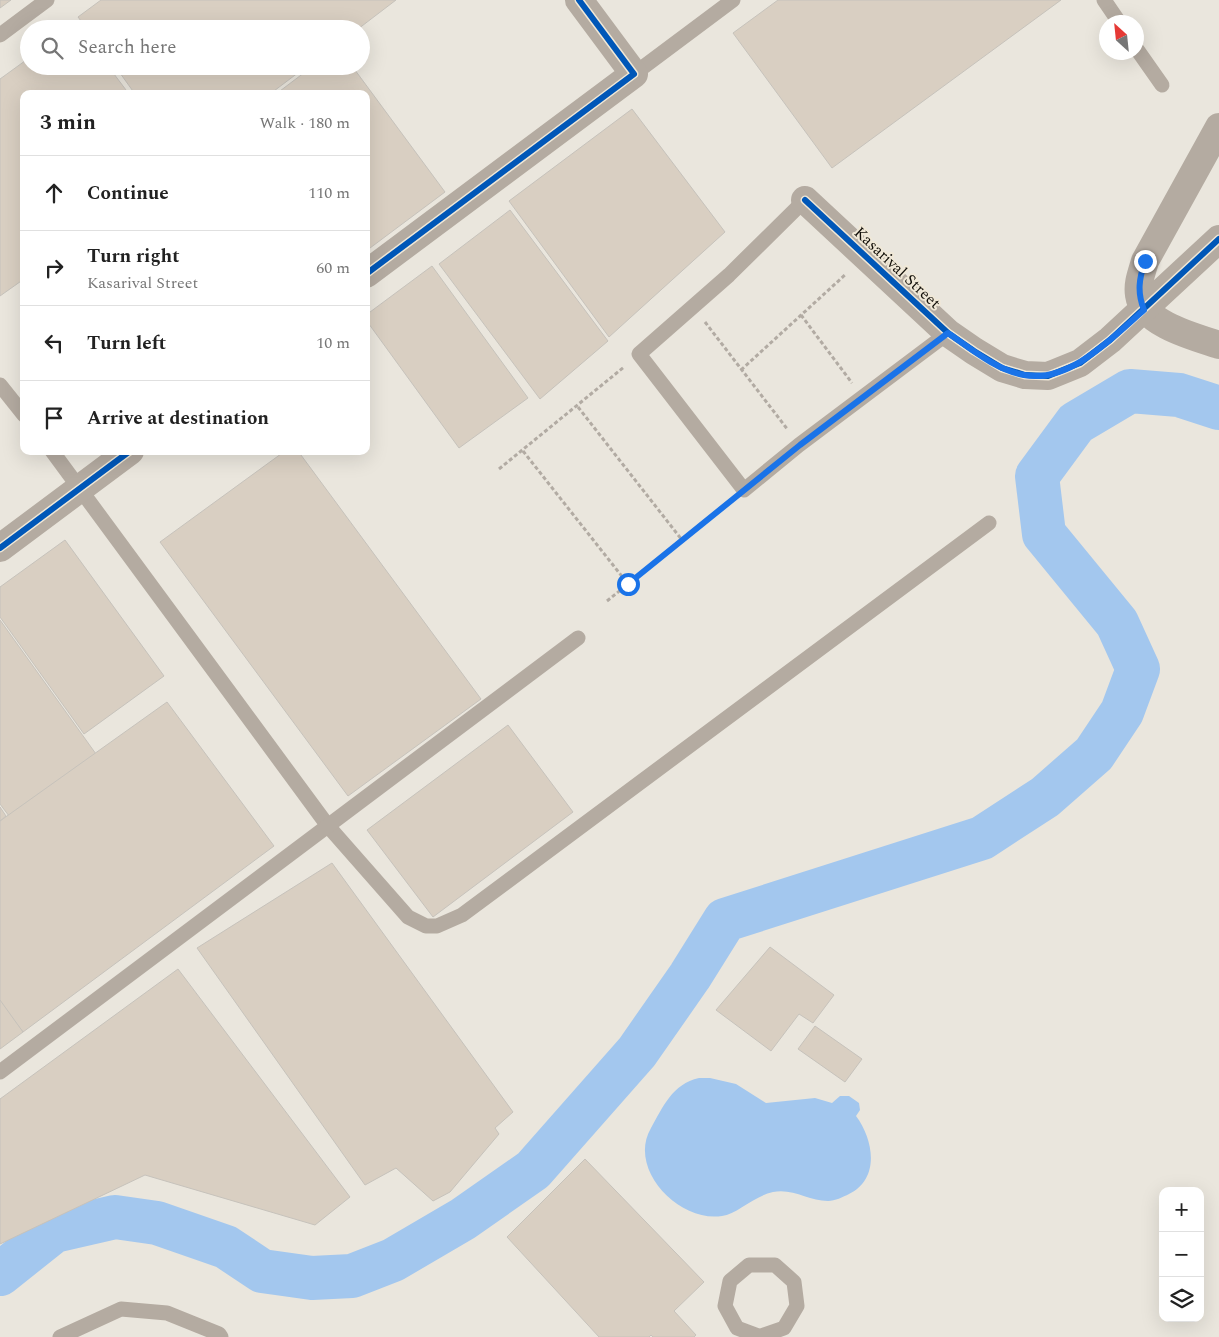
<!DOCTYPE html>
<meta charset="utf-8">
<style>
:root{--surface:#fff;--page:#f2f2f2;--text:#222;--muted:#767676;--line:#e0e0e0}
body{margin:0;font-family:Spectral,serif;background:var(--page);color:var(--text)}
.controls{position:absolute;right:15px;bottom:15px;display:grid;overflow:hidden;border-radius:10px;box-shadow:0 5px 20px #0002}
.controls button{width:45px;height:45px;display:grid;place-items:center;padding:0;border:0;border-bottom:1px solid var(--line);background:var(--surface);color:var(--text);font:25px sans-serif}
.compass{position:absolute;left:1099px;top:15px;width:45px;height:45px;border-radius:50%;background:var(--surface);box-shadow:0 5px 20px #0002;rotate:333deg}
.stop{position:absolute;width:15px;height:15px;margin:-11px;border:4px solid #1a73e8;border-radius:50%;background:#fff}
.stop.end{background:#1a73e8;border-color:#fff;box-shadow:0 1px 5px #0008}
.list{margin:0;padding:0;list-style:none}
h2{display:flex;justify-content:space-between;align-items:center;height:65px;margin:0;padding:0 20px;font-size:21px}
h2 small{font-size:16px;font-weight:400;color:var(--muted)}
.list li{display:grid;grid-template-columns:32px 1fr auto;gap:15px;align-items:center;box-sizing:border-box;height:75px;padding:0 20px;border-top:1px solid var(--line)}
.list b{display:block;font-size:19px;white-space:nowrap}
.list p{margin:0;font-size:16px;white-space:nowrap;color:var(--muted)}
.list em{font-size:16px;font-style:normal;color:var(--muted)}
.icon{flex:none;width:28px;height:28px;fill:none;stroke:currentColor;stroke-width:2;stroke-linecap:round;stroke-linejoin:round}
.map{position:relative;flex:none;width:1219px;height:1337px;overflow:hidden}
.search{position:absolute;background:var(--surface);box-shadow:0 5px 20px #0002;left:20px;top:20px;width:350px;height:55px;display:flex;align-items:center;gap:12px;box-sizing:border-box;padding:0 18px;border-radius:28px;color:var(--muted);font-size:19px}
.panel{position:absolute;background:var(--surface);box-shadow:0 5px 20px #0002;left:20px;top:90px;width:350px;height:365px;border-radius:10px}
.map>svg:first-child{display:block}
.water{fill:#a3c7ee}
.lines{fill:none;stroke-linecap:round;stroke-linejoin:round}
.river{stroke:#a3c7ee;stroke-width:44}
.building{fill:#d9cfc2;stroke:#c6c2bb}
.path{stroke:#b2aba3;stroke-width:3;stroke-dasharray:4 2.5;stroke-linecap:butt}
.service{stroke:#b4aba1;stroke-width:15}
.minor{stroke:#b4aba1;stroke-width:28}
.cycleway-casing{stroke:#f0e8d7;stroke-width:9}
.cycleway{stroke:#0057b8;stroke-width:6}
.route{stroke:#1a73e8;stroke-width:6}
.labels{text-anchor:middle;stroke-width:4;stroke-linejoin:round;paint-order:stroke}
.street-label{font-size:16px;fill:#110e08;stroke:#f0e8d7}
</style>
<div class="map">
<svg width="1219" height="1337" viewBox="0 0 1219 1337">
<rect width="100%" height="100%" fill="#eae6dd"/>
<path class="water" d="M 699,1078 L 710,1078 L 736,1084 L 766,1103 L 815,1098 L 832,1103 L 840,1096 L 849,1096 L 859,1103 L 860,1110 L 856,1116 C 874,1140 880,1179 849,1194 C 843,1197 835,1201 828,1201 C 809,1201 793,1188 773,1192 C 754,1196 737,1214 722,1216 C 679,1223 627,1169 651,1128 C 663,1107 672,1084 699,1078 Z"/>
<g class="lines">
<path class="river" d="M 0,1274 L 54,1231 L 115,1217 L 157,1223 L 226,1247 L 262,1271 L 312,1278 L 352,1276 L 393,1260 L 463,1219 L 533,1170 L 637,1052 L 690,976 L 725,920 L 982,838 L 1045,797 L 1094,754 L 1122,712 L 1138,669 L 1117,623 L 1044,534 L 1037,476 L 1076,423 L 1130,391 L 1179,395 L 1219,408"/>
</g>
<g class="building">
<path d="M 0,0 L 11,0 L 0,8 Z"/>
<path d="M 101,0 L 396,0 L 358,29 L 87,29 L 78,17 Z"/>
<path d="M 778,0 L 1061,0 L 832,168 L 733,33 Z"/>
<path d="M 76,23 L 80,29 L 68,29 Z"/>
<path d="M 29,58 L 29,66 L 108,66 L 129,94 L 24,94 L 24,279 L 0,296 L 0,79 Z"/>
<path d="M 115,66 L 307,66 L 270,94 L 135,94 Z"/>
<path d="M 313,66 L 352,66 L 445,192 L 366,251 L 366,94 L 276,94 Z"/>
<path d="M 632,109 L 725,232 L 609,337 L 509,201 Z"/>
<path d="M 510,210 L 608,341 L 540,399 L 439,264 Z"/>
<path d="M 432,266 L 528,398 L 459,448 L 366,320 L 366,315 Z"/>
<path d="M 285,451 L 298,451 L 481,699 L 348,796 L 160,542 Z"/>
<path d="M 65,540 L 164,676 L 84,734 L 0,617 L 0,587 Z"/>
<path d="M 0,620 L 96,754 L 9,816 L 0,804 Z"/>
<path d="M 167,702 L 274,846 L 23,1032 L 0,1002 L 0,821 Z"/>
<path d="M 508,725 L 573,812 L 433,917 L 367,830 Z"/>
<path d="M 0,807 L 6,816 L 0,821 Z"/>
<path d="M 332,863 L 513,1112 L 495,1128 L 499,1134 L 450,1192 L 433,1201 L 396,1168 L 365,1185 L 197,948 Z"/>
<path d="M 770,947 L 834,995 L 813,1023 L 799,1014 L 771,1051 L 716,1010 Z"/>
<path d="M 178,969 L 350,1197 L 315,1225 L 145,1175 L 0,1244 L 0,1099 Z"/>
<path d="M 0,1000 L 23,1032 L 0,1049 Z"/>
<path d="M 815,1026 L 862,1059 L 845,1082 L 798,1049 Z"/>
<path d="M 585,1159 L 704,1282 L 674,1311 L 696,1335 L 694,1337 L 653,1337 L 651,1335 L 649,1337 L 599,1337 L 507,1237 Z"/>
</g>
<g class="lines">
<g class="path">
<path d="M 801,315 L 852,383"/>
<path d="M 705,322 L 788,430"/>
<path d="M 741,370 L 846,274"/>
<path d="M 578,407 L 682,540"/>
<path d="M 523,451 L 628,584"/>
<path d="M 499,469 L 624,367"/>
<path d="M 607,601 L 730,502"/>
</g>
<g class="service">
<path d="M 1104,0 L 1119,22"/>
<path d="M 0,35 L 47,0"/>
<path d="M 1136,48 L 1162,85"/>
<path d="M 634,74 L 733,0"/>
<path d="M 805,200 L 729,275 L 639,354 L 744,490 L 799,445 L 948,333"/>
<path d="M 0,385 L 24,415"/>
<path d="M 52,451 L 328,826 L 408,917 L 426,926 L 437,926 L 462,915 L 989,523"/>
<path d="M 0,1072 L 578,638"/>
<path d="M 761,1336 L 784,1328 L 797,1306 L 794,1282 L 775,1265 L 749,1265 L 730,1281 L 725,1306 L 737,1328 L 761,1337"/>
<path d="M 60,1337 L 121,1309 L 167,1313 L 219,1334 L 221,1337"/>
</g>
<g class="minor">
<path d="M 1219,127 L 1145,261 C 1142,272 1137,283 1139,295 C 1143,324 1195,337 1219,345"/>
<path d="M 805,200 L 948,333 L 974,351 L 1002,368 L 1025,375 L 1048,376 L 1080,363 L 1110,340 L 1219,239"/>
<path d="M 366,274 L 634,74 L 579,0"/>
<path d="M 0,548 L 130,451"/>
</g>
<g class="cycleway-casing">
<g id="cycleway">
<path d="M 805,200 L 948,333 L 974,351 L 1002,368 L 1025,375 L 1048,376 L 1080,363 L 1110,340 L 1219,239"/>
<path d="M 366,274 L 634,74 L 579,0"/>
<path d="M 0,548 L 130,451"/>
</g>
</g>
<use href="#cycleway" class="cycleway"/>
</g>
<g class="lines">
<path class="route" d="M 628,584 L 800,445 L 948,333 C 971,349 996,370 1024,375 C 1069,384 1113,337 1144,310 C 1137,292 1139,279 1145,261"/>
</g>
<g class="labels">
<g class="street-label">
<text transform="translate(898 267) rotate(43)" y="6">Kasarival Street</text>
</g>
</g>
</svg>
<div class="controls">
<button>+</button>
<button>−</button>
<button><svg class="icon" aria-label="layers" viewBox="0 0 24 24"><path d="M12 4l9 5-9 5-9-5zM3 14l9 5 9-5"/></svg></button>
</div>
<svg class="compass" viewBox="-18 -18 36 36"><path d="M0-13l5 13h-10z" fill="#e53935"/><path d="M0 13l5-13h-10z" fill="#767676"/></svg>
<div class="stop" style="left:628px;top:584px"></div>
<div class="stop end" style="left:1145px;top:261px"></div>
<div class="search"><svg class="icon" aria-label="search" viewBox="0 0 24 24"><circle cx="10" cy="10" r="6"/><path d="M15 15l6 6"/></svg>Search here</div>
<section class="panel">
<h2>3 min<small>Walk · 180 m</small></h2>
<ul class="list">
<li><svg class="icon" aria-label="ahead" viewBox="0 0 24 24"><path d="M12 20V5M6 11l6-6 6 6"/></svg><div><b>Continue</b></div><em>110 m</em></li>
<li><svg class="icon" aria-label="right" viewBox="0 0 24 24"><path d="M7 20v-9h11M14 6l5 5-5 5"/></svg><div><b>Turn right</b><p>Kasarival Street</p></div><em>60 m</em></li>
<li><svg class="icon" aria-label="left" viewBox="0 0 24 24"><path d="M17 20v-9H6M10 6l-5 5 5 5"/></svg><div><b>Turn left</b></div><em>10 m</em></li>
<li><svg class="icon" aria-label="arrive" viewBox="0 0 24 24"><path d="M6 21V4h12l-3 4 3 4H6"/></svg><div><b>Arrive at destination</b></div></li>
</ul>
</section>
</div>
